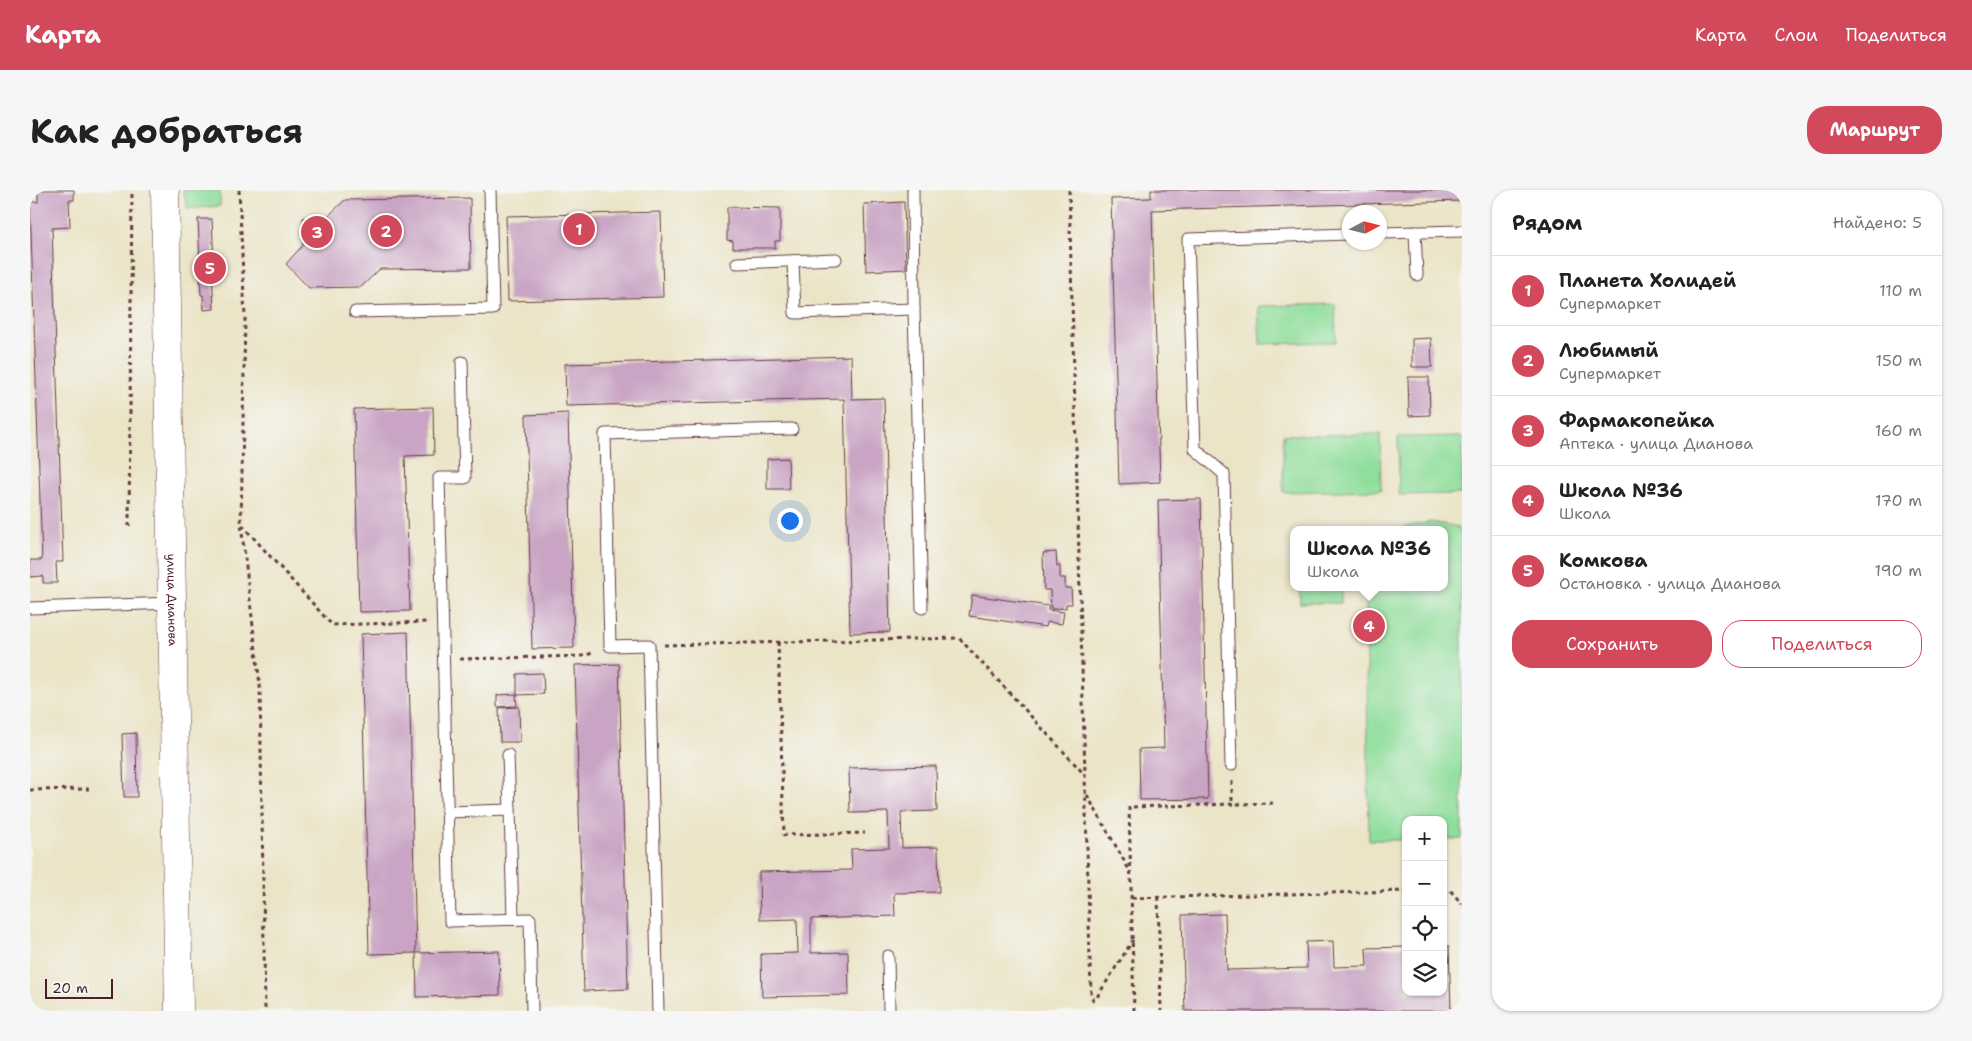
<!DOCTYPE html>
<html lang="ru">
<meta charset="utf-8">
<style>
:root{--surface:#fff;--page:#f6f6f6;--text:#222;--muted:#767676;--line:#e0e0e0;--accent:#d1495b}
body{margin:0;font-family:"Shantell Sans",sans-serif;background:var(--page);color:var(--text)}
.controls{position:absolute;right:15px;bottom:15px;display:grid;overflow:hidden;border-radius:10px;box-shadow:0 1px 4px #0004}
.controls button{width:45px;height:45px;display:grid;place-items:center;padding:0;border:0;border-bottom:1px solid var(--line);background:var(--surface);color:var(--text);font:25px sans-serif}
.compass{position:absolute;left:1312px;top:15px;width:45px;height:45px;border-radius:50%;background:var(--surface);box-shadow:0 1px 4px #0004;rotate:83deg}
.scale{position:absolute;left:15px;bottom:12px;width:68px;box-sizing:border-box;padding-left:5px;border:2px solid #4a1f2b;border-top:0;font-size:14px;line-height:18px;white-space:nowrap;color:#4a1f2b;-webkit-text-stroke:4px #f6f6f2;paint-order:stroke}
.you{position:absolute;left:759px;top:330px;width:18px;height:18px;margin:-12px;border:4px solid #fff;border-radius:50%;background:#1a73e8;box-shadow:0 0 0 8px #1a73e833}
.badge{display:grid;place-items:center;width:32px;height:32px;border-radius:50%;background:var(--accent);color:#fff;font-size:16px;font-weight:700}
.pin{position:absolute;translate:-50% -50%;border:2px solid #fff;box-shadow:0 1px 5px #0006}
.popup{position:absolute;left:1260px;top:336px;width:158px;height:65px;box-sizing:border-box;display:grid;place-content:center;border-radius:10px;background:var(--surface);filter:drop-shadow(0 1px 4px #0005);font-size:16px;white-space:nowrap;color:var(--muted)}
.popup b{font-size:19px;color:var(--text)}
.popup::after{content:'';position:absolute;left:50%;top:100%;margin-left:-10px;border:10px solid transparent;border-top-color:var(--surface)}
.list{margin:0;padding:0;list-style:none}
h2{display:flex;justify-content:space-between;align-items:center;height:65px;margin:0;padding:0 20px;font-size:21px}
h2 small{font-size:16px;font-weight:400;color:var(--muted)}
.list li{display:grid;grid-template-columns:32px 1fr auto;gap:15px;align-items:center;box-sizing:border-box;height:70px;padding:0 20px;border-top:1px solid var(--line)}
.list b{display:block;font-size:19px;white-space:nowrap}
.list p{margin:0;font-size:16px;white-space:nowrap;color:var(--muted)}
.list em{font-size:16px;font-style:normal;color:var(--muted)}
.actions{display:flex;gap:10px;padding:15px 20px}
.actions a{flex:1;padding:11px 0;border:1px solid var(--accent);border-radius:20px;text-align:center;font-size:18px;color:var(--accent)}
.actions .main{background:var(--accent);color:#fff}
.icon{flex:none;width:28px;height:28px;fill:none;stroke:currentColor;stroke-width:2;stroke-linecap:round;stroke-linejoin:round}
.map{position:relative;flex:none;width:1432px;height:821px;overflow:hidden;border-radius:20px}
header{display:flex;align-items:center;gap:30px;box-sizing:border-box;height:70px;padding:0 25px;background:var(--accent);color:#fff}
header strong{font-size:24px}
nav{display:flex;gap:28px;margin-inline-start:auto;font-size:18px}
.intro{display:flex;align-items:center;justify-content:space-between;box-sizing:border-box;height:120px;padding:0 30px}
h1{margin:0;font-size:35px}
.button{padding:12px 22px;border-radius:20px;background:var(--accent);color:#fff;font-size:18px;font-weight:700}
main{display:flex;gap:30px;padding:0 30px}
aside{flex:1;background:var(--surface);border-radius:20px;box-shadow:0 1px 4px #0004}
.map>svg:first-child{display:block}
.green{fill:#90de9c;stroke:#6d7e64}
.building{fill:#c9a4c4}
.lines{fill:none;stroke-linecap:round;stroke-linejoin:round}
.lane-casing{stroke:#623d42;stroke-width:13}
.secondary-casing{stroke:#623d42;stroke-width:29}
.path{stroke:#623d42;stroke-width:3;stroke-dasharray:4 4;stroke-linecap:butt}
.lane{stroke:#fff;stroke-width:11}
.secondary{stroke:#fff;stroke-width:28}
.labels{text-anchor:middle;stroke-width:4;stroke-linejoin:round;paint-order:stroke}
.street-label{font-size:12px;fill:#4a1f2b;stroke:#f6f6f2}
</style>
<header>
<strong>Карта</strong>
<nav><a>Карта</a><a>Слои</a><a>Поделиться</a></nav>
</header>
<div class="intro"><h1>Как добраться</h1><a class="button">Маршрут</a></div>
<main>
<div class="map">
<svg width="1432" height="821" viewBox="0 0 1432 821">
<rect width="100%" height="100%" fill="#f6f6f2"/>
<filter id="ink" filterUnits="userSpaceOnUse"><feTurbulence type="fractalNoise" baseFrequency=".02" numOctaves="2"/><feDisplacementMap in="SourceGraphic" scale="10" xChannelSelector="R" yChannelSelector="G"/><feConvolveMatrix kernelMatrix="1 2 1 2 8 2 1 2 1" color-interpolation-filters="sRGB"/></filter>
<filter id="wash" filterUnits="userSpaceOnUse"><feTurbulence type="fractalNoise" baseFrequency=".0096" numOctaves="4" result="noise"/><feDisplacementMap in="SourceGraphic" scale="20" xChannelSelector="R" yChannelSelector="G"/><feGaussianBlur stdDeviation="1.12" result="paint"/><feColorMatrix in="noise" values="0 0 0 0 0 0 0 0 0 0 0 0 0 0 0 0 0 1.4 0 .05"/><feComposite in="paint" operator="in"/></filter>
<g filter="url(#wash)">
<rect width="100%" height="100%" fill="#ebe4c7"/>
<g class="green">
<path d="M 153,0 L 190,0 L 190,16 L 158,19 Z"/>
<path d="M 1305,114 L 1306,152 L 1230,154 L 1228,116 Z"/>
<path d="M 1350,244 L 1351,300 L 1253,302 L 1253,245 Z"/>
<path d="M 1432,246 L 1432,304 L 1369,305 L 1368,247 Z"/>
<path d="M 1400,332 L 1424,336 L 1432,341 L 1432,649 L 1413,649 L 1413,630 L 1376,630 L 1376,650 L 1339,650 L 1336,397 L 1414,397 L 1414,340 L 1371,340 L 1375,337 Z"/>
<rect x="1270" y="397" width="41" height="16"/>
</g>
<g id="blocks">
<g class="building">
<path d="M 8,0 L 44,0 L 44,10 L 39,10 L 40,37 L 22,38 L 33,372 L 26,372 L 27,393 L 13,393 L 13,386 L 0,387 L 0,370 L 12,370 L 0,12 L 8,12 Z"/>
<path d="M 1121,0 L 1432,0 L 1432,11 L 1122,20 L 1130,292 L 1089,294 L 1081,9 L 1121,8 Z"/>
<path d="M 440,8 L 441,78 L 350,79 L 331,97 L 279,98 L 256,74 L 273,55 L 273,28 L 296,28 L 315,10 Z"/>
<path d="M 874,12 L 876,79 L 836,81 L 834,14 Z"/>
<path d="M 697,17 L 750,18 L 750,51 L 745,51 L 745,58 L 703,58 L 703,51 L 697,50 Z"/>
<path d="M 631,22 L 633,107 L 478,111 L 476,26 Z"/>
<path d="M 168,29 L 182,29 L 184,72 L 170,73 Z"/>
<path d="M 170,82 L 182,82 L 184,119 L 174,120 L 173,105 L 171,105 Z"/>
<path d="M 1401,148 L 1402,177 L 1382,177 L 1382,149 Z"/>
<path d="M 821,166 L 822,209 L 854,208 L 860,442 L 820,443 L 814,209 L 536,216 L 535,174 Z"/>
<path d="M 1378,187 L 1399,187 L 1400,225 L 1379,226 Z"/>
<path d="M 403,217 L 404,265 L 375,266 L 380,421 L 329,422 L 324,219 Z"/>
<path d="M 538,223 L 544,458 L 502,459 L 496,225 Z"/>
<path d="M 758,268 L 759,299 L 737,299 L 737,269 Z"/>
<path d="M 1171,309 L 1178,609 L 1110,610 L 1109,559 L 1134,558 L 1128,310 Z"/>
<path d="M 1026,362 L 1027,376 L 1030,376 L 1030,388 L 1035,388 L 1035,398 L 1041,398 L 1042,414 L 1036,414 L 1036,418 L 1021,419 L 1020,400 L 1014,400 L 1013,363 Z"/>
<path d="M 942,405 L 1019,416 L 1018,420 L 1034,422 L 1032,434 L 1017,432 L 1016,437 L 939,426 Z"/>
<path d="M 378,442 L 386,763 L 339,764 L 331,444 Z"/>
<path d="M 589,474 L 598,799 L 554,801 L 545,475 Z"/>
<path d="M 513,483 L 514,504 L 487,505 L 487,484 Z"/>
<path d="M 486,504 L 487,516 L 467,517 L 467,505 Z"/>
<path d="M 489,517 L 490,552 L 470,552 L 469,518 Z"/>
<path d="M 106,543 L 107,607 L 94,607 L 92,544 Z"/>
<path d="M 906,576 L 907,621 L 871,622 L 872,658 L 908,657 L 909,702 L 864,703 L 865,726 L 781,729 L 781,763 L 818,762 L 819,805 L 732,807 L 731,764 L 768,763 L 767,729 L 730,730 L 729,682 L 822,680 L 821,659 L 859,658 L 858,622 L 820,623 L 819,578 Z"/>
<path d="M 1195,724 L 1197,780 L 1277,778 L 1276,752 L 1303,751 L 1304,777 L 1337,776 L 1336,758 L 1376,757 L 1376,802 L 1413,802 L 1413,756 L 1419,756 L 1421,821 L 1155,821 L 1152,725 Z"/>
<path d="M 469,761 L 470,805 L 387,807 L 386,763 Z"/>
</g>
</g>
</g>
<g filter="url(#ink)">
<use href="#blocks" fill-opacity="0" stroke="#623d42" stroke-width="1"/>
<g class="lines">
<g class="lane-casing">
<g id="lane">
<path d="M 883,0 L 884,119 L 892,418"/>
<path d="M 1385,42 L 1387,85"/>
<path d="M 1350,43 L 1432,41"/>
<path d="M 763,71 L 765,123 L 884,119"/>
<path d="M 707,73 L 806,69"/>
<path d="M 325,122 L 463,119 L 460,0"/>
<path d="M 432,172 L 435,288 L 409,288 L 420,731 L 500,729 L 502,821"/>
<path d="M 0,418 L 143,413"/>
<path d="M 478,565 L 480,620"/>
<path d="M 1201,575 L 1194,284 L 1165,259 L 1158,49 L 1320,44"/>
<path d="M 417,622 L 480,620 L 483,729"/>
<path d="M 858,766 L 859,821"/>
<path d="M 628,821 L 619,455 L 580,456 L 575,244 L 762,239"/>
</g>
</g>
<g class="secondary-casing">
<g id="secondary">
<path id="s1" d="M 135,0 L 149,821"/>
</g>
</g>
<g class="path">
<path d="M 209,0 L 215,128 L 211,334 L 230,495 L 235,821"/>
<path d="M 1039,0 L 1061,805 L 1063,810 L 1067,807 L 1103,750"/>
<path d="M 212,335 L 302,435 L 396,432"/>
<path d="M 99,336 L 102,0"/>
<path d="M 748,452 L 754,645 L 835,643"/>
<path d="M 634,455 L 929,448 L 1055,585"/>
<path d="M 430,469 L 554,466 L 565,462"/>
<path d="M 1202,591 L 1202,614"/>
<path d="M 0,600 L 59,599"/>
<path d="M 1057,605 L 1101,683"/>
<path d="M 1413,700 L 1420,700 L 1432,714"/>
<path d="M 1128,707 L 1131,821"/>
<path d="M 1102,708 L 1376,701"/>
<path d="M 1104,821 L 1099,617 L 1244,613"/>
</g>
<use href="#lane" class="lane"/>
<use href="#secondary" class="secondary"/>
</g>
</g>
<g class="labels">
<g class="street-label">
<text dy="4" stroke="none"><textPath href="#s1" startOffset="410">улица Дианова</textPath></text>
</g>
</g>
</svg>
<div class="controls">
<button>+</button>
<button>−</button>
<button><svg class="icon" aria-label="locate" viewBox="0 0 24 24"><circle cx="12" cy="12" r="6"/><path d="M12 2v4M12 18v4M2 12h4M18 12h4"/></svg></button>
<button><svg class="icon" aria-label="layers" viewBox="0 0 24 24"><path d="M12 4l9 5-9 5-9-5zM3 14l9 5 9-5"/></svg></button>
</div>
<svg class="compass" viewBox="-18 -18 36 36"><path d="M0-13l5 13h-10z" fill="#e53935"/><path d="M0 13l5-13h-10z" fill="#767676"/></svg>
<div class="scale">20 m</div>
<div class="you"></div>
<div class="pin badge" style="left:549px;top:39px">1</div>
<div class="pin badge" style="left:356px;top:41px">2</div>
<div class="pin badge" style="left:287px;top:42px">3</div>
<div class="pin badge" style="left:1339px;top:436px">4</div>
<div class="popup"><b>Школа №36</b>Школа</div>
<div class="pin badge" style="left:180px;top:78px">5</div>
</div>
<aside>
<h2>Рядом<small>Найдено: 5</small></h2>
<ul class="list">
<li><span class="badge">1</span><div><b>Планета Холидей</b><p>Супермаркет</p></div><em>110 m</em></li>
<li><span class="badge">2</span><div><b>Любимый</b><p>Супермаркет</p></div><em>150 m</em></li>
<li><span class="badge">3</span><div><b>Фармакопейка</b><p>Аптека · улица Дианова</p></div><em>160 m</em></li>
<li><span class="badge">4</span><div><b>Школа №36</b><p>Школа</p></div><em>170 m</em></li>
<li><span class="badge">5</span><div><b>Комкова</b><p>Остановка · улица Дианова</p></div><em>190 m</em></li>
</ul>
<div class="actions"><a class="main">Сохранить</a><a>Поделиться</a></div>
</aside>
</main>
